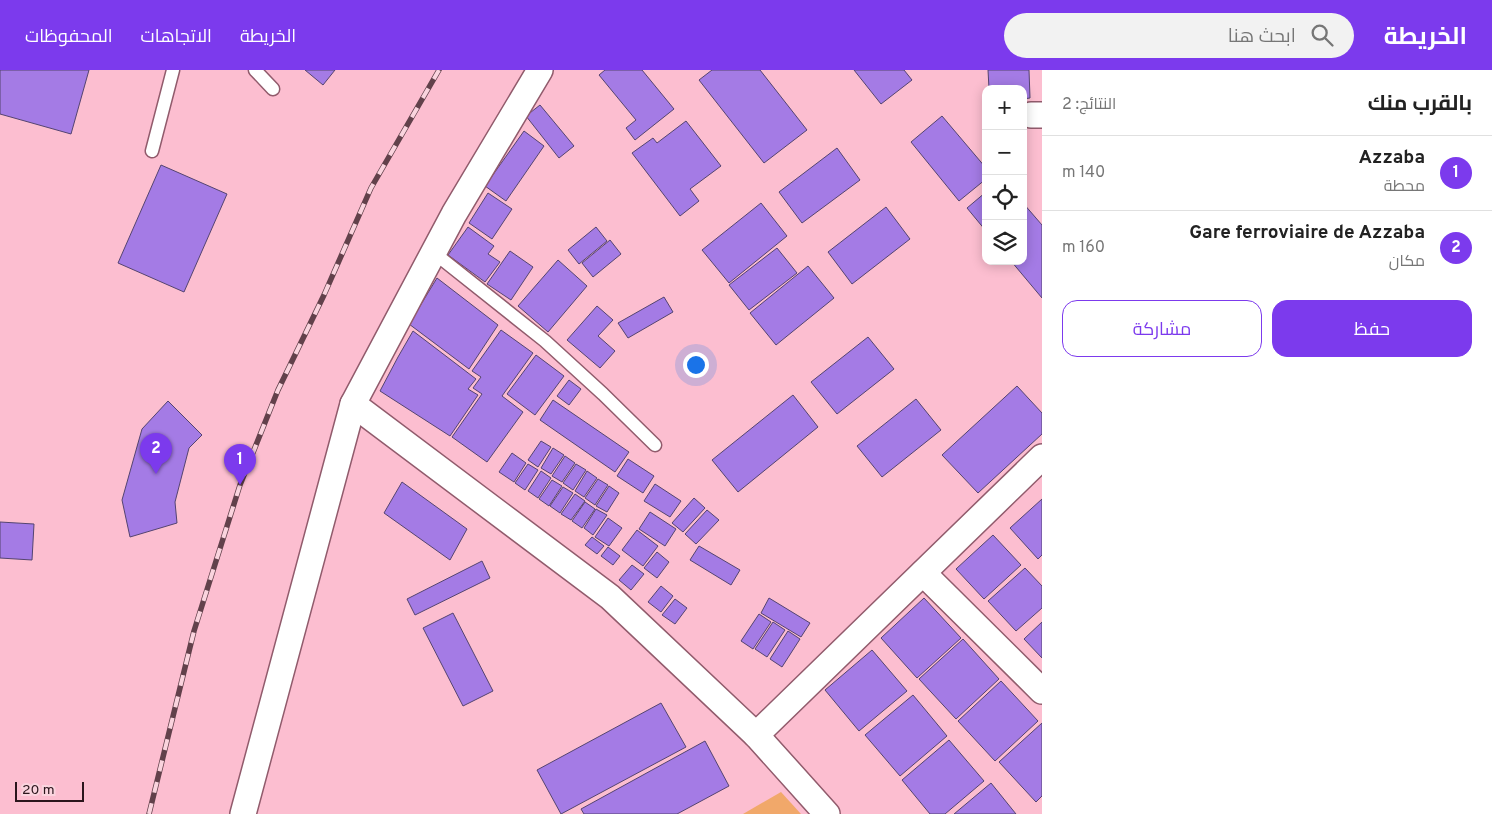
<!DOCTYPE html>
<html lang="ar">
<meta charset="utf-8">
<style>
:root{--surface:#fff;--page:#f2f2f2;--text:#222;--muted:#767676;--line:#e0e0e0;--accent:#7c3aed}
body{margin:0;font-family:Overpass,Cairo,sans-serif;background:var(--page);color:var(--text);direction:rtl}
.controls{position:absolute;right:15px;top:15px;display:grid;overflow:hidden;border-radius:10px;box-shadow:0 2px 12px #0003}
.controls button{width:45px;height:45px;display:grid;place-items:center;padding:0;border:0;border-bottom:1px solid var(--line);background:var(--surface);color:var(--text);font:25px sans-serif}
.scale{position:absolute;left:15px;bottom:12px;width:69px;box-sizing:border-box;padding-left:5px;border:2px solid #2b151c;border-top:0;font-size:14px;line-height:18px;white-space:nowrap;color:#2b151c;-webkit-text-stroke:4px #fad4de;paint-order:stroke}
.you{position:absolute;left:695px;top:294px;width:18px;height:18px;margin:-12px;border:4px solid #fff;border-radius:50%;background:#1a73e8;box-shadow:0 0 0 8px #1a73e833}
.badge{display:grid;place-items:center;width:32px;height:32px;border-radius:50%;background:var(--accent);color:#fff;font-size:16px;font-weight:700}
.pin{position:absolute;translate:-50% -41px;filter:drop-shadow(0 1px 2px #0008)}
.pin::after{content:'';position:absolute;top:26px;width:18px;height:15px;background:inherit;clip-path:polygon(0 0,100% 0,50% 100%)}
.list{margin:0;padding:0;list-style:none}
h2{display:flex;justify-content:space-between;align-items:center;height:65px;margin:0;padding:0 20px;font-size:21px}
h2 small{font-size:16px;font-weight:400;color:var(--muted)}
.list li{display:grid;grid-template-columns:32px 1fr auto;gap:15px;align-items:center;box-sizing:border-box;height:75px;padding:0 20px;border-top:1px solid var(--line)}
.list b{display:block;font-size:19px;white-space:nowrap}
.list p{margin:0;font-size:16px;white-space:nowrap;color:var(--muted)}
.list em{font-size:16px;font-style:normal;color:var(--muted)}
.actions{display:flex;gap:10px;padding:15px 20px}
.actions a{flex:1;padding:11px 0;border:1px solid var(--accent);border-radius:15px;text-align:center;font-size:18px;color:var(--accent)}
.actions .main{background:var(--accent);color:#fff}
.icon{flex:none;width:28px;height:28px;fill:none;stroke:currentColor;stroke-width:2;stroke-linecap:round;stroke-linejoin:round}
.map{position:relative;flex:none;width:1042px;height:744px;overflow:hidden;direction:ltr}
header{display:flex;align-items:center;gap:30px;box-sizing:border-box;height:70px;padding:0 25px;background:var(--accent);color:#fff}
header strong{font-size:24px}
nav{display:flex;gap:28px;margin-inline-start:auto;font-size:18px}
.search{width:350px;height:45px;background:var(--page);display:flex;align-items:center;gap:12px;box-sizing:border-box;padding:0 18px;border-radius:28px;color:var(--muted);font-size:19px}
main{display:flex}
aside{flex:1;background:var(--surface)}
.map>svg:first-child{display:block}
.green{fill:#f1a86a}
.building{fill:#a47be5;stroke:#544470}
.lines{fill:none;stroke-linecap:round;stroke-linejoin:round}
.lane-casing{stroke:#915b6c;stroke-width:15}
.street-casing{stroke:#915b6c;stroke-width:28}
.lane{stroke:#fff;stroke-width:12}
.street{stroke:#fff;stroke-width:25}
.rail-casing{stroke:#62414b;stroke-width:5.5}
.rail{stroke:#fad4de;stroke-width:4;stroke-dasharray:11;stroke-linecap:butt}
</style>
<header>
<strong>الخريطة</strong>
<div class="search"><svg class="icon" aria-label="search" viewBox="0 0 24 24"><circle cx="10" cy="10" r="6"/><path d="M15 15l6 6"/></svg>ابحث هنا</div>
<nav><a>الخريطة</a><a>الاتجاهات</a><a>المحفوظات</a></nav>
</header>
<main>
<aside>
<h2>بالقرب منك<small>النتائج: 2</small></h2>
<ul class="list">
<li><span class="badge">1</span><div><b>Azzaba</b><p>محطة</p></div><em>140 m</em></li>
<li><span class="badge">2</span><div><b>Gare ferroviaire de Azzaba</b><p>مكان</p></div><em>160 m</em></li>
</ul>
<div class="actions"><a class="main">حفظ</a><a>مشاركة</a></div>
</aside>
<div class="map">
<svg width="1042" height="744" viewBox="0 0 1042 744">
<rect width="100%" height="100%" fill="#fcbed0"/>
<path class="green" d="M 781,722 L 801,744 L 743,744 Z"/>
<g class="building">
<path d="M 0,0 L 89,0 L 71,64 L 0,44 Z"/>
<path d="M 305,0 L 335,0 L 323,15 Z"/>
<path d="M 605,0 L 642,0 L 674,39 L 635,70 L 626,58 L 636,50 L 599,5 Z"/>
<path d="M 712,0 L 760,0 L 807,60 L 764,93 L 699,10 Z"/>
<path d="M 854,0 L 904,0 L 912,10 L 881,34 Z"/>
<path d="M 988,0 L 1029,0 L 1030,28 L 1023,29 L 1023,19 L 989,19 Z"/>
<path d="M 540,35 L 574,76 L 559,88 L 526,46 Z"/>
<path d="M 942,46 L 986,98 L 986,109 L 959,131 L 911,72 Z"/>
<path d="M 686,51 L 721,96 L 690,119 L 699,131 L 680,146 L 632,83 L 653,68 L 657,73 Z"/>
<path d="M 524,61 L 544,76 L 506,131 L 485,116 Z"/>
<path d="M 837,78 L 860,110 L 802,153 L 779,122 Z"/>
<path d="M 161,95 L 227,124 L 184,222 L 118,193 Z"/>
<path d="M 986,122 L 986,161 L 967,138 Z"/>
<path d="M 488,123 L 512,139 L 492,169 L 469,153 Z"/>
<path d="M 761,133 L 787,166 L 729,213 L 702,180 Z"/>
<path d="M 1023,133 L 1042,155 L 1042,228 L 1011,191 L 1023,191 Z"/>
<path d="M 886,137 L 910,169 L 852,214 L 828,182 Z"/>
<path d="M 468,157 L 494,176 L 488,184 L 500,192 L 485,212 L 448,185 Z"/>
<path d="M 596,157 L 607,171 L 579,194 L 568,180 Z"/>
<path d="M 610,170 L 621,184 L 593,207 L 582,193 Z"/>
<path d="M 777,178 L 797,203 L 749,240 L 729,215 Z"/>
<path d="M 510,181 L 533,197 L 511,230 L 487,214 Z"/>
<path d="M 558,190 L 587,216 L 548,262 L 518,236 Z"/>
<path d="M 808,196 L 834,228 L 776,275 L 750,243 Z"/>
<path d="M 437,208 L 498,255 L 469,299 L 409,254 Z"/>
<path d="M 664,227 L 673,242 L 628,268 L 618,253 Z"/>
<path d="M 597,236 L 613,250 L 598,266 L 615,281 L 600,298 L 567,270 Z"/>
<path d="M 501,260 L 533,283 L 502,326 L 523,342 L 487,392 L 452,367 L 482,324 L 473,318 L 481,307 L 472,301 Z"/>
<path d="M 413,261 L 476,309 L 468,319 L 478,325 L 450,366 L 380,321 L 398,287 Z"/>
<path d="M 868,267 L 894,299 L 837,344 L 811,312 Z"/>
<path d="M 536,285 L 564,306 L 535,345 L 507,324 Z"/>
<path d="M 569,310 L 581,319 L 569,335 L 557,326 Z"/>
<path d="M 1017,316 L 1042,343 L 1042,364 L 978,423 L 942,385 Z"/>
<path d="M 793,325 L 818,357 L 738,422 L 712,390 Z"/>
<path d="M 916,329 L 941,360 L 882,407 L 857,376 Z"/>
<path d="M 553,330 L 629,382 L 615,402 L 540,350 Z"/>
<path d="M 168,331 L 202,365 L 189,378 L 175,432 L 177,453 L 130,467 L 122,430 L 142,359 Z"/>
<path d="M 541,371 L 551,377 L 538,397 L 528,390 Z"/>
<path d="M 553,378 L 564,385 L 551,404 L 541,398 Z"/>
<path d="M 512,383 L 526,393 L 514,412 L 499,402 Z"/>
<path d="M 565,386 L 575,393 L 562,412 L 552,406 Z"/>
<path d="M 628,389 L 654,406 L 643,423 L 617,406 Z"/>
<path d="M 528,394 L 538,400 L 525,420 L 515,413 Z"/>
<path d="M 576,394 L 586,400 L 573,420 L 563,413 Z"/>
<path d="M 541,401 L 551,408 L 538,428 L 528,421 Z"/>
<path d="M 587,401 L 597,408 L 584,427 L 575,421 Z"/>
<path d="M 598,409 L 608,415 L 595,435 L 585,428 Z"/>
<path d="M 552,410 L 562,416 L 549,436 L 539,429 Z"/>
<path d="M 402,412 L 467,459 L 450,490 L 384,443 Z"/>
<path d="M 655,414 L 681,431 L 670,447 L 644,431 Z"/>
<path d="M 609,416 L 619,423 L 607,442 L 596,436 Z"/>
<path d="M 563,417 L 573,423 L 560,443 L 550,436 Z"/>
<path d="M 575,424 L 585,431 L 571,450 L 561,444 Z"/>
<path d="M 694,428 L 705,438 L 683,462 L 672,453 Z"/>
<path d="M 1042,429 L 1042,485 L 1038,489 L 1010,458 Z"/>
<path d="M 585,432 L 595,439 L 582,458 L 572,451 Z"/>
<path d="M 596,439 L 607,445 L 593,465 L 584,458 Z"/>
<path d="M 707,440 L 719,450 L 696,474 L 685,464 Z"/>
<path d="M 650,442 L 676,459 L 665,476 L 639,459 Z"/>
<path d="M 608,448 L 622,458 L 609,476 L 595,467 Z"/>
<path d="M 0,452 L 34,454 L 32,490 L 0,488 Z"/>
<path d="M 637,460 L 658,476 L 643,496 L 622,480 Z"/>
<path d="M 993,465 L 1021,495 L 984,529 L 956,499 Z"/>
<path d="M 592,467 L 604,476 L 597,484 L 585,475 Z"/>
<path d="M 699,476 L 740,500 L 731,515 L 690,490 Z"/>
<path d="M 608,477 L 620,486 L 613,495 L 601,486 Z"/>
<path d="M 657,482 L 669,492 L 657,508 L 644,498 Z"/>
<path d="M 482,491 L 490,508 L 415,545 L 407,529 Z"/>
<path d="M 632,495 L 644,504 L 631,520 L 619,510 Z"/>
<path d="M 1025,498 L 1042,516 L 1042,538 L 1016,561 L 988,531 Z"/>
<path d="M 661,516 L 673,526 L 661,542 L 648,532 Z"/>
<path d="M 769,528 L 810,553 L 801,567 L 761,543 Z"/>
<path d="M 924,528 L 961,568 L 917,608 L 881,568 Z"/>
<path d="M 675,529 L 687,538 L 675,554 L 662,545 Z"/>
<path d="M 453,543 L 493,621 L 463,636 L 423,558 Z"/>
<path d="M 759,544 L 771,552 L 753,579 L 741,571 Z"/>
<path d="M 773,552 L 785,560 L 767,587 L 755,579 Z"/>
<path d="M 1042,552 L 1042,588 L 1024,569 Z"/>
<path d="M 788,561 L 800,569 L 782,597 L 770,589 Z"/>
<path d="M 963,569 L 999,609 L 956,649 L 919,609 Z"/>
<path d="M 872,580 L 907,621 L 859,661 L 825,620 Z"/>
<path d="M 1001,611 L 1038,651 L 995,691 L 958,651 Z"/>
<path d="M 913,625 L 947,666 L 900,706 L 865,665 Z"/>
<path d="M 661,633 L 686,677 L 561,744 L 537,700 Z"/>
<path d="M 1042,653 L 1042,726 L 1036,732 L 999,692 Z"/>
<path d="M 949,670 L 984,711 L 945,744 L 930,744 L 902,710 Z"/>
<path d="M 705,671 L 729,716 L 677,744 L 584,744 L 581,739 Z"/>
<path d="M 991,713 L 1016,744 L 954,744 Z"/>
</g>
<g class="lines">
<g class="lane-casing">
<g id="lane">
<path d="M 255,0 L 273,19"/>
<path d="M 152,81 L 173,0"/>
<path d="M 433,182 L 545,271 L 603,324 L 655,375"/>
</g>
</g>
<g class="street-casing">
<g id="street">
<path d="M 1031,45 L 1042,45"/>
<path d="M 353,334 L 610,527 L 756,665 L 827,744"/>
<path d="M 923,503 L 1042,621"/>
<path d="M 756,665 L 1042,387"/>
<path d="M 243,744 L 353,334 L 454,144 L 540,0"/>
</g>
</g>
<use href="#lane" class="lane"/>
<use href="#street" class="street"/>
<g class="rail-casing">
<path id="rail" d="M 149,744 L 194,561 L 240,415 L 278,320 L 324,225 L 371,118 L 439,0"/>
</g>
<use href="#rail" class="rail"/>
</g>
</svg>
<div class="controls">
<button>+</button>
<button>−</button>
<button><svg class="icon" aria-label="locate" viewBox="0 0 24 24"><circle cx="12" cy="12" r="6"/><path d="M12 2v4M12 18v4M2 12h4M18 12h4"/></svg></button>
<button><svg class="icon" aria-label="layers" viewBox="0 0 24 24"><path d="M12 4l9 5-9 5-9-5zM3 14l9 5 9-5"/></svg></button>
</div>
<div class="scale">20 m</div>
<div class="you"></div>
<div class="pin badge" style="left:240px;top:415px">1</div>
<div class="pin badge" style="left:156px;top:404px">2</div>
</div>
</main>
